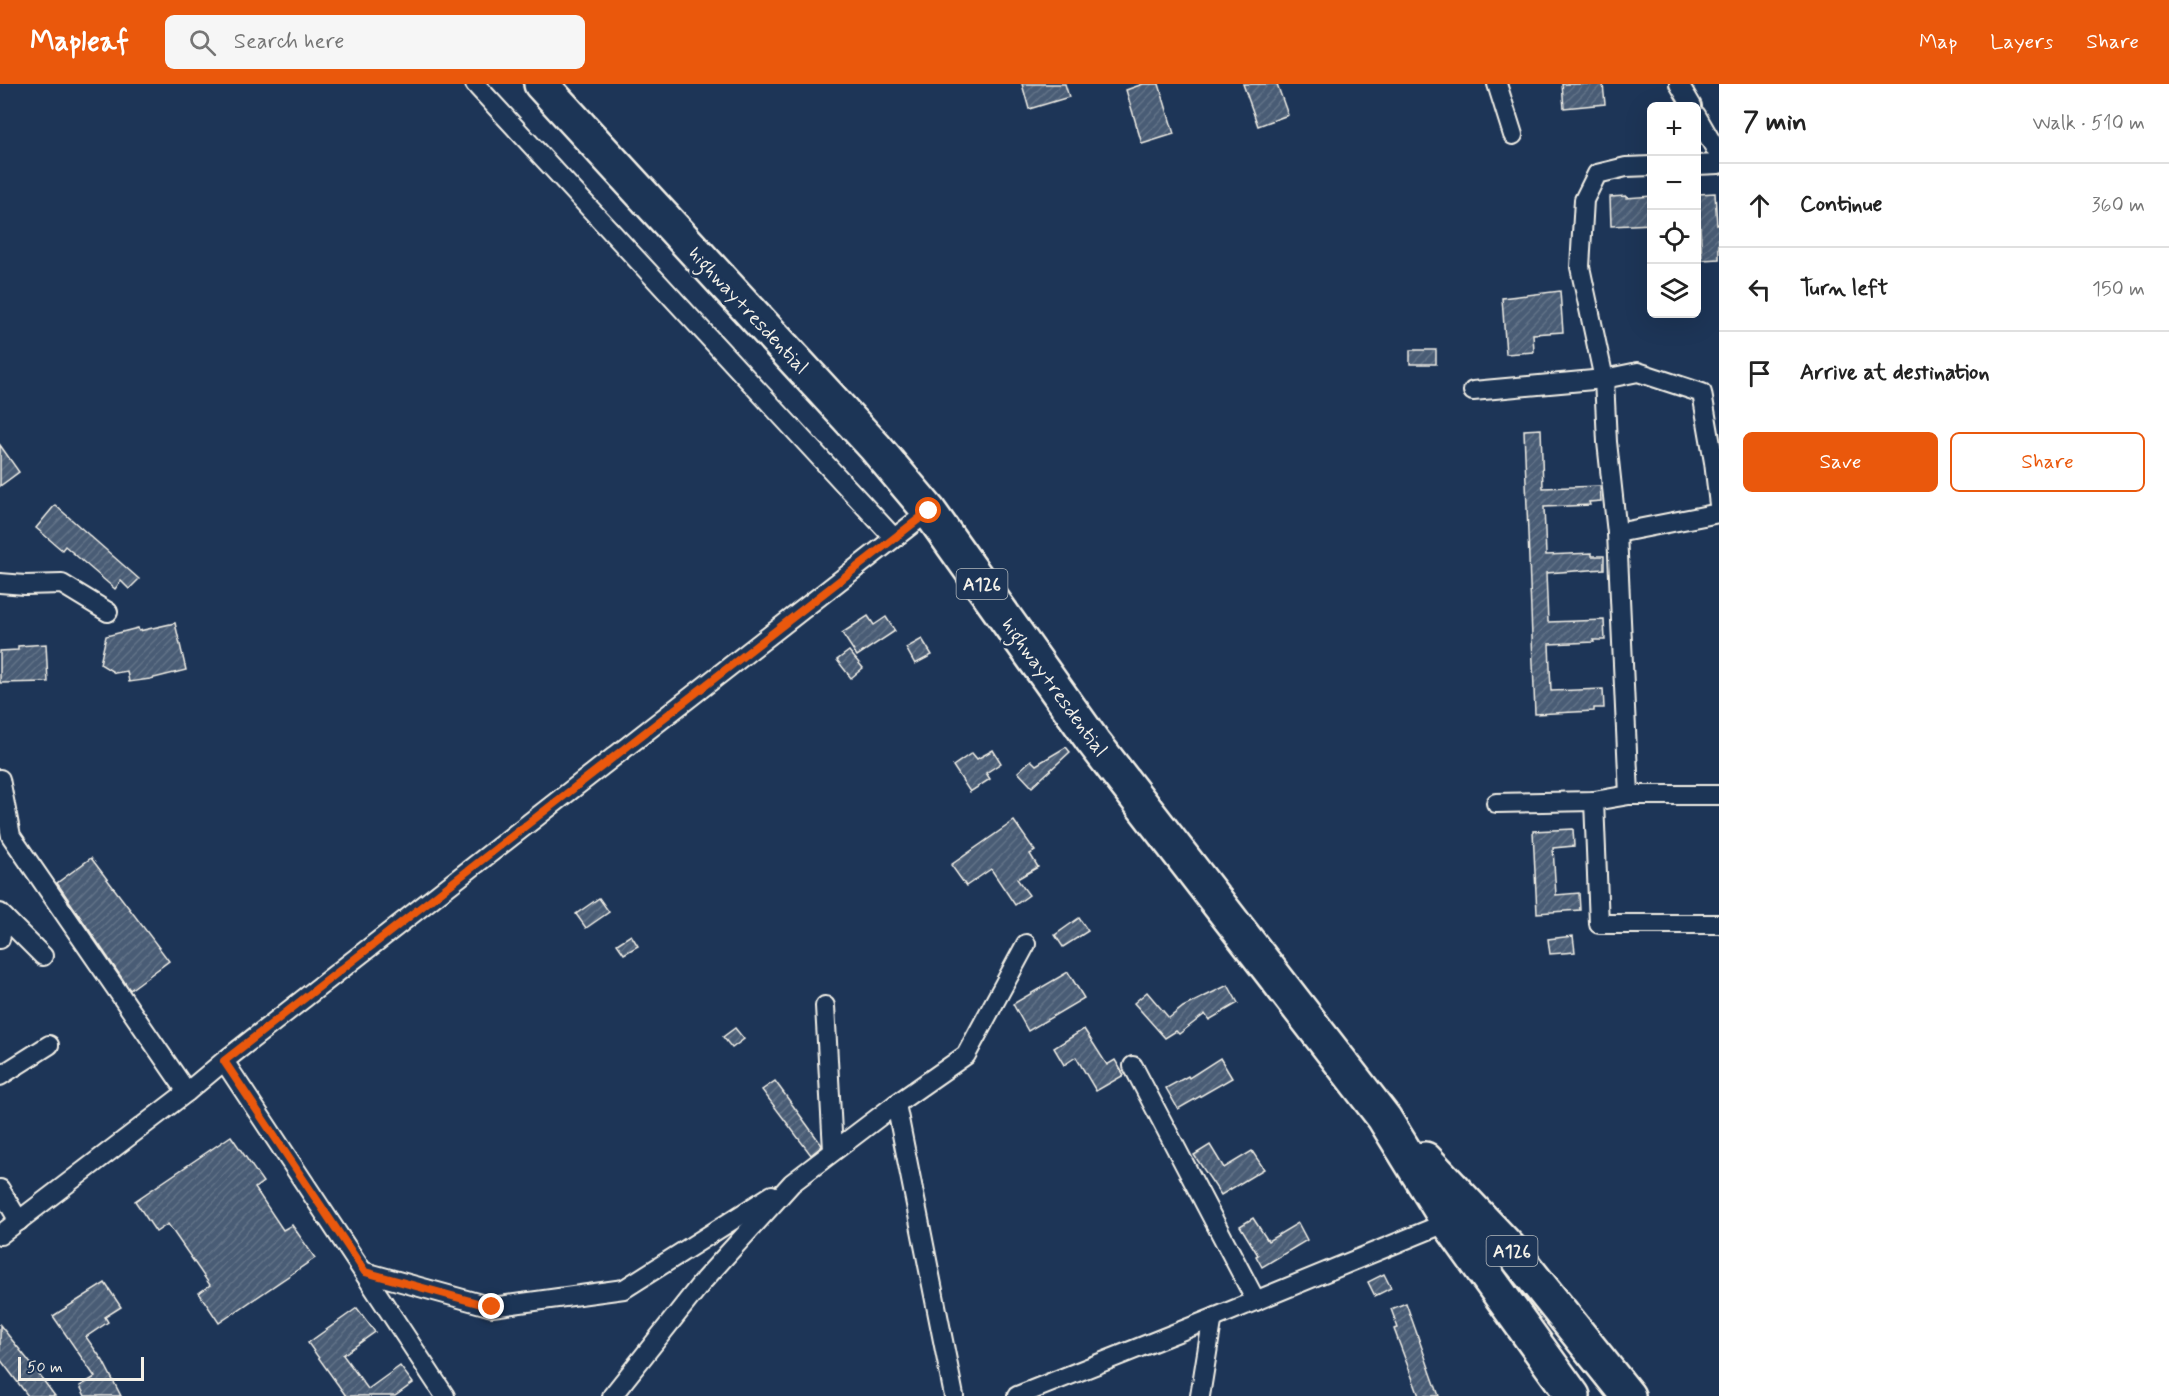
<!DOCTYPE html>
<meta charset="utf-8">
<style>
:root{--surface:#fff;--page:#f6f6f6;--text:#222;--muted:#767676;--line:#e0e0e0;--accent:#ea580c}
body{margin:0;font-family:Mynerve,sans-serif;background:var(--page);color:var(--text)}
.controls{position:absolute;right:18px;top:18px;display:grid;overflow:hidden;border-radius:9px;box-shadow:0 6px 24px #0002}
.controls button{width:54px;height:54px;display:grid;place-items:center;padding:0;border:0;border-bottom:2px solid var(--line);background:var(--surface);color:var(--text);font:30px sans-serif}
.scale{position:absolute;left:18px;bottom:15px;width:126px;box-sizing:border-box;padding-left:6px;border:3px solid #f4f1e8;border-top:0;font-size:16px;line-height:21px;white-space:nowrap;color:#f4f1e8;-webkit-text-stroke:4px #1d3557;paint-order:stroke}
.stop{position:absolute;width:18px;height:18px;margin:-14px;border:4px solid #ea580c;border-radius:50%;background:#fff}
.stop.end{background:#ea580c;border-color:#fff;box-shadow:0 2px 6px #0008}
.list{margin:0;padding:0;list-style:none}
h2{display:flex;justify-content:space-between;align-items:center;height:78px;margin:0;padding:0 24px;font-size:26px}
h2 small{font-size:20px;font-weight:400;color:var(--muted)}
.list li{display:grid;grid-template-columns:39px 1fr auto;gap:18px;align-items:center;box-sizing:border-box;height:84px;padding:0 24px;border-top:2px solid var(--line)}
.list b{display:block;font-size:22px;white-space:nowrap}
.list em{font-size:20px;font-style:normal;color:var(--muted)}
.actions{display:flex;gap:12px;padding:18px 24px}
.actions a{flex:1;padding:14px 0;border:2px solid var(--accent);border-radius:9px;text-align:center;font-size:21px;color:var(--accent)}
.actions .main{background:var(--accent);color:#fff}
.icon{flex:none;width:33px;height:33px;fill:none;stroke:currentColor;stroke-width:2;stroke-linecap:round;stroke-linejoin:round}
.map{position:relative;flex:none;width:1719px;height:1312px;overflow:hidden}
header{display:flex;align-items:center;gap:36px;box-sizing:border-box;height:84px;padding:0 30px;background:var(--accent);color:#fff}
header strong{font-size:28px}
nav{display:flex;gap:33px;margin-inline-start:auto;font-size:21px}
.search{width:420px;height:54px;background:var(--page);display:flex;align-items:center;gap:15px;box-sizing:border-box;padding:0 21px;border-radius:9px;color:var(--muted);font-size:22px}
main{display:flex}
aside{flex:1;background:var(--surface)}
.map>svg:first-child{display:block}
.building{fill:url(#building-hatch);stroke:#f4f1e8;stroke-width:1.5}
.lines{fill:none;stroke-linecap:round;stroke-linejoin:round}
.street-casing{stroke:#f4f1e8;stroke-width:22}
.highway-casing{stroke:#f4f1e8;stroke-width:38}
.street{stroke:#1d3557;stroke-width:18}
.highway{stroke:#1d3557;stroke-width:33}
.route{stroke:#ea580c;stroke-width:8}
.labels{text-anchor:middle;stroke-width:6;stroke-linejoin:round;paint-order:stroke}
.shield{fill:#1d3557;stroke:#b4b9bc;stroke-width:1.5}
.shield-label{font-size:18px;font-weight:bold;fill:#f4f1e8}
.street-label{font-size:20px;fill:#f4f1e8;stroke:#1d3557}
</style>
<header>
<strong>Mapleaf</strong>
<div class="search"><svg class="icon" aria-label="search" viewBox="0 0 24 24"><circle cx="10" cy="10" r="6"/><path d="M15 15l6 6"/></svg>Search here</div>
<nav><a>Map</a><a>Layers</a><a>Share</a></nav>
</header>
<main>
<div class="map">
<svg width="1719" height="1312" viewBox="0 0 1719 1312">
<defs>
<pattern id="building-hatch" width="6" height="6" patternUnits="userSpaceOnUse" patternTransform="scale(1.5)"><rect width="6" height="6" fill="#485b74"/><path d="M-1 1l2-2M0 6l6-6M5 7l2-2" fill="none" stroke="#637388"/></pattern>
</defs>
<rect width="100%" height="100%" fill="#1d3557"/>
<filter id="ink" filterUnits="userSpaceOnUse"><feTurbulence type="fractalNoise" baseFrequency=".0167" numOctaves="2"/><feDisplacementMap in="SourceGraphic" scale="12" xChannelSelector="R" yChannelSelector="G"/><feConvolveMatrix kernelMatrix="1 2 1 2 8 2 1 2 1" color-interpolation-filters="sRGB"/></filter>
<g filter="url(#ink)">
<g class="building">
<path d="M 1022,0 L 1065,0 L 1069,13 L 1029,25 Z"/>
<path d="M 1143,0 L 1159,0 L 1174,50 L 1142,60 L 1126,6 Z"/>
<path d="M 1243,0 L 1277,0 L 1288,31 L 1258,42 Z"/>
<path d="M 1562,0 L 1603,0 L 1605,20 L 1564,24 Z"/>
<path d="M 1715,109 L 1717,141 L 1719,140 L 1719,175 L 1702,176 L 1698,110 Z"/>
<path d="M 1626,112 L 1626,114 L 1652,112 L 1652,140 L 1611,142 L 1610,113 Z"/>
<path d="M 1560,207 L 1563,248 L 1533,250 L 1534,268 L 1506,270 L 1502,214 Z"/>
<rect x="1410" y="266" width="26" height="14"/>
<path d="M 1541,345 L 1543,404 L 1600,402 L 1601,417 L 1589,418 L 1590,421 L 1544,423 L 1546,471 L 1592,469 L 1592,472 L 1604,472 L 1604,485 L 1546,489 L 1548,538 L 1604,536 L 1605,556 L 1593,556 L 1594,558 L 1549,560 L 1551,607 L 1603,605 L 1604,624 L 1594,624 L 1594,627 L 1535,630 L 1524,346 Z"/>
<path d="M 0,361 L 19,388 L 0,402 Z"/>
<path d="M 55,421 L 139,495 L 129,505 L 121,497 L 115,505 L 65,462 L 62,466 L 36,444 Z"/>
<path d="M 868,532 L 874,541 L 886,533 L 895,547 L 857,572 L 842,549 Z"/>
<path d="M 175,539 L 186,586 L 150,595 L 129,598 L 127,587 L 115,589 L 100,580 L 106,552 L 138,544 L 139,547 Z"/>
<path d="M 922,555 L 932,571 L 915,580 L 906,564 Z"/>
<path d="M 46,560 L 48,598 L 0,599 L 0,567 L 18,566 L 18,562 Z"/>
<path d="M 849,567 L 863,584 L 851,594 L 837,576 Z"/>
<path d="M 1066,663 L 1070,668 L 1032,703 L 1018,688 L 1031,676 L 1036,681 Z"/>
<path d="M 993,666 L 1001,679 L 986,689 L 990,695 L 970,708 L 953,682 L 972,669 L 977,675 Z"/>
<path d="M 1014,737 L 1035,767 L 1030,770 L 1038,783 L 1017,795 L 1029,811 L 1015,821 L 991,785 L 966,802 L 951,781 Z"/>
<path d="M 1573,745 L 1574,762 L 1553,764 L 1556,811 L 1579,809 L 1580,826 L 1537,829 L 1533,747 Z"/>
<path d="M 91,774 L 169,877 L 130,906 L 57,799 Z"/>
<path d="M 599,814 L 609,828 L 586,844 L 576,830 Z"/>
<path d="M 1079,834 L 1088,847 L 1063,863 L 1055,851 Z"/>
<path d="M 631,851 L 638,862 L 624,870 L 617,860 Z"/>
<path d="M 1573,852 L 1575,868 L 1550,870 L 1548,855 Z"/>
<path d="M 1068,888 L 1084,914 L 1028,947 L 1013,920 Z"/>
<path d="M 1228,901 L 1238,919 L 1209,936 L 1205,930 L 1179,950 L 1176,947 L 1165,954 L 1134,919 L 1147,908 L 1169,934 L 1183,923 Z"/>
<path d="M 735,944 L 744,955 L 732,964 L 723,953 Z"/>
<path d="M 1084,945 L 1107,981 L 1115,976 L 1124,991 L 1096,1007 L 1076,973 L 1064,981 L 1054,964 Z"/>
<path d="M 1220,974 L 1232,994 L 1178,1025 L 1166,1004 L 1188,992 L 1189,994 Z"/>
<path d="M 775,997 L 821,1060 L 822,1062 L 811,1071 L 762,1006 Z"/>
<path d="M 231,1052 L 263,1098 L 255,1104 L 283,1146 L 292,1141 L 315,1174 L 219,1239 L 199,1209 L 210,1201 L 168,1140 L 156,1148 L 135,1117 Z"/>
<path d="M 1210,1061 L 1224,1084 L 1252,1067 L 1264,1085 L 1221,1111 L 1194,1071 Z"/>
<path d="M 1253,1134 L 1268,1157 L 1298,1139 L 1307,1156 L 1262,1183 L 1256,1172 L 1258,1171 L 1240,1142 Z"/>
<path d="M 1384,1190 L 1391,1204 L 1375,1212 L 1368,1198 Z"/>
<path d="M 105,1199 L 121,1223 L 105,1233 L 108,1238 L 86,1253 L 103,1277 L 121,1312 L 85,1312 L 80,1302 L 95,1293 L 53,1232 Z"/>
<path d="M 1406,1219 L 1439,1312 L 1419,1312 L 1394,1245 L 1398,1244 L 1391,1225 Z"/>
<path d="M 357,1224 L 375,1248 L 343,1271 L 368,1305 L 400,1282 L 413,1299 L 395,1312 L 346,1312 L 308,1259 Z"/>
<path d="M 0,1241 L 28,1276 L 55,1312 L 28,1312 L 0,1275 Z"/>
</g>
<g class="lines">
<g class="street-casing">
<g id="street">
<path d="M 475,0 L 894,454"/>
<path d="M 1497,0 L 1513,51"/>
<path d="M 1679,0 L 1692,22"/>
<path d="M 1696,31 L 1719,71"/>
<path d="M 1696,81 L 1719,80"/>
<path d="M 1473,307 L 1604,295 L 1638,288 L 1702,309 L 1714,378 L 1719,421"/>
<path d="M 1617,449 L 1719,429"/>
<path d="M 0,499 L 25,501 L 62,500 L 108,528"/>
<path d="M 0,695 L 11,752 L 187,1008"/>
<path d="M 1629,711 L 1617,449 L 1607,358 L 1604,295 L 1580,183 L 1584,116 L 1597,90 L 1626,83 L 1652,82"/>
<path d="M 1594,717 L 1599,840 L 1719,840"/>
<path d="M 1496,719 L 1594,717 L 1629,711 L 1719,711"/>
<path d="M 0,829 L 43,872"/>
<path d="M 0,855 L 5,834"/>
<path d="M 825,922 L 833,1066"/>
<path d="M 224,977 L 445,1312"/>
<path d="M 1133,982 L 1256,1217"/>
<path d="M 0,992 L 49,961"/>
<path d="M 896,1020 L 954,1312"/>
<path d="M 0,1105 L 19,1137"/>
<path d="M 0,1151 L 187,1008 L 224,977 L 929,427"/>
<path d="M 365,1188 L 492,1223 L 624,1205 L 772,1111"/>
<path d="M 612,1312 L 704,1196 L 792,1099 L 896,1020 L 966,971 L 1026,860"/>
<path d="M 1017,1312 L 1216,1233"/>
<path d="M 1200,1312 L 1212,1238 L 1216,1233 L 1448,1138"/>
</g>
</g>
<g class="highway-casing">
<g id="highway">
<path d="M 541,0 L 875,363 L 929,427 L 1092,656 L 1384,1034 L 1448,1138 L 1573,1312"/>
<path d="M 1425,1075 L 1512,1167 L 1628,1312"/>
</g>
</g>
<use href="#street" class="street"/>
<use href="#highway" class="highway"/>
</g>
</g>
<g class="lines" filter="url(#ink)">
<path class="route" d="M 492,1223 L 365,1188 L 224,977 L 929,427"/>
</g>
<g class="labels">
<g class="shield">
<rect x="956.5" y="485" width="51" height="30" rx="4.5"/>
<rect x="1486.5" y="1152" width="51" height="30" rx="4.5"/>
</g>
<g class="shield-label">
<text x="982" y="506">A126</text>
<text x="1512" y="1173">A126</text>
</g>
<g class="street-label">
<text transform="translate(749 226) rotate(47)" y="7">highway+resdential</text>
<text transform="translate(1055 603) rotate(54)" y="7">highway+resdential</text>
</g>
</g>
</svg>
<div class="controls">
<button>+</button>
<button>−</button>
<button><svg class="icon" aria-label="locate" viewBox="0 0 24 24"><circle cx="12" cy="12" r="6"/><path d="M12 2v4M12 18v4M2 12h4M18 12h4"/></svg></button>
<button><svg class="icon" aria-label="layers" viewBox="0 0 24 24"><path d="M12 4l9 5-9 5-9-5zM3 14l9 5 9-5"/></svg></button>
</div>
<div class="scale">50 m</div>
<div class="stop" style="left:929px;top:427px"></div>
<div class="stop end" style="left:492px;top:1223px"></div>
</div>
<aside>
<h2>7 min<small>Walk · 510 m</small></h2>
<ul class="list">
<li><svg class="icon" aria-label="ahead" viewBox="0 0 24 24"><path d="M12 20V5M6 11l6-6 6 6"/></svg><div><b>Continue</b></div><em>360 m</em></li>
<li><svg class="icon" aria-label="left" viewBox="0 0 24 24"><path d="M17 20v-9H6M10 6l-5 5 5 5"/></svg><div><b>Turn left</b></div><em>150 m</em></li>
<li><svg class="icon" aria-label="arrive" viewBox="0 0 24 24"><path d="M6 21V4h12l-3 4 3 4H6"/></svg><div><b>Arrive at destination</b></div></li>
</ul>
<div class="actions"><a class="main">Save</a><a>Share</a></div>
</aside>
</main>
